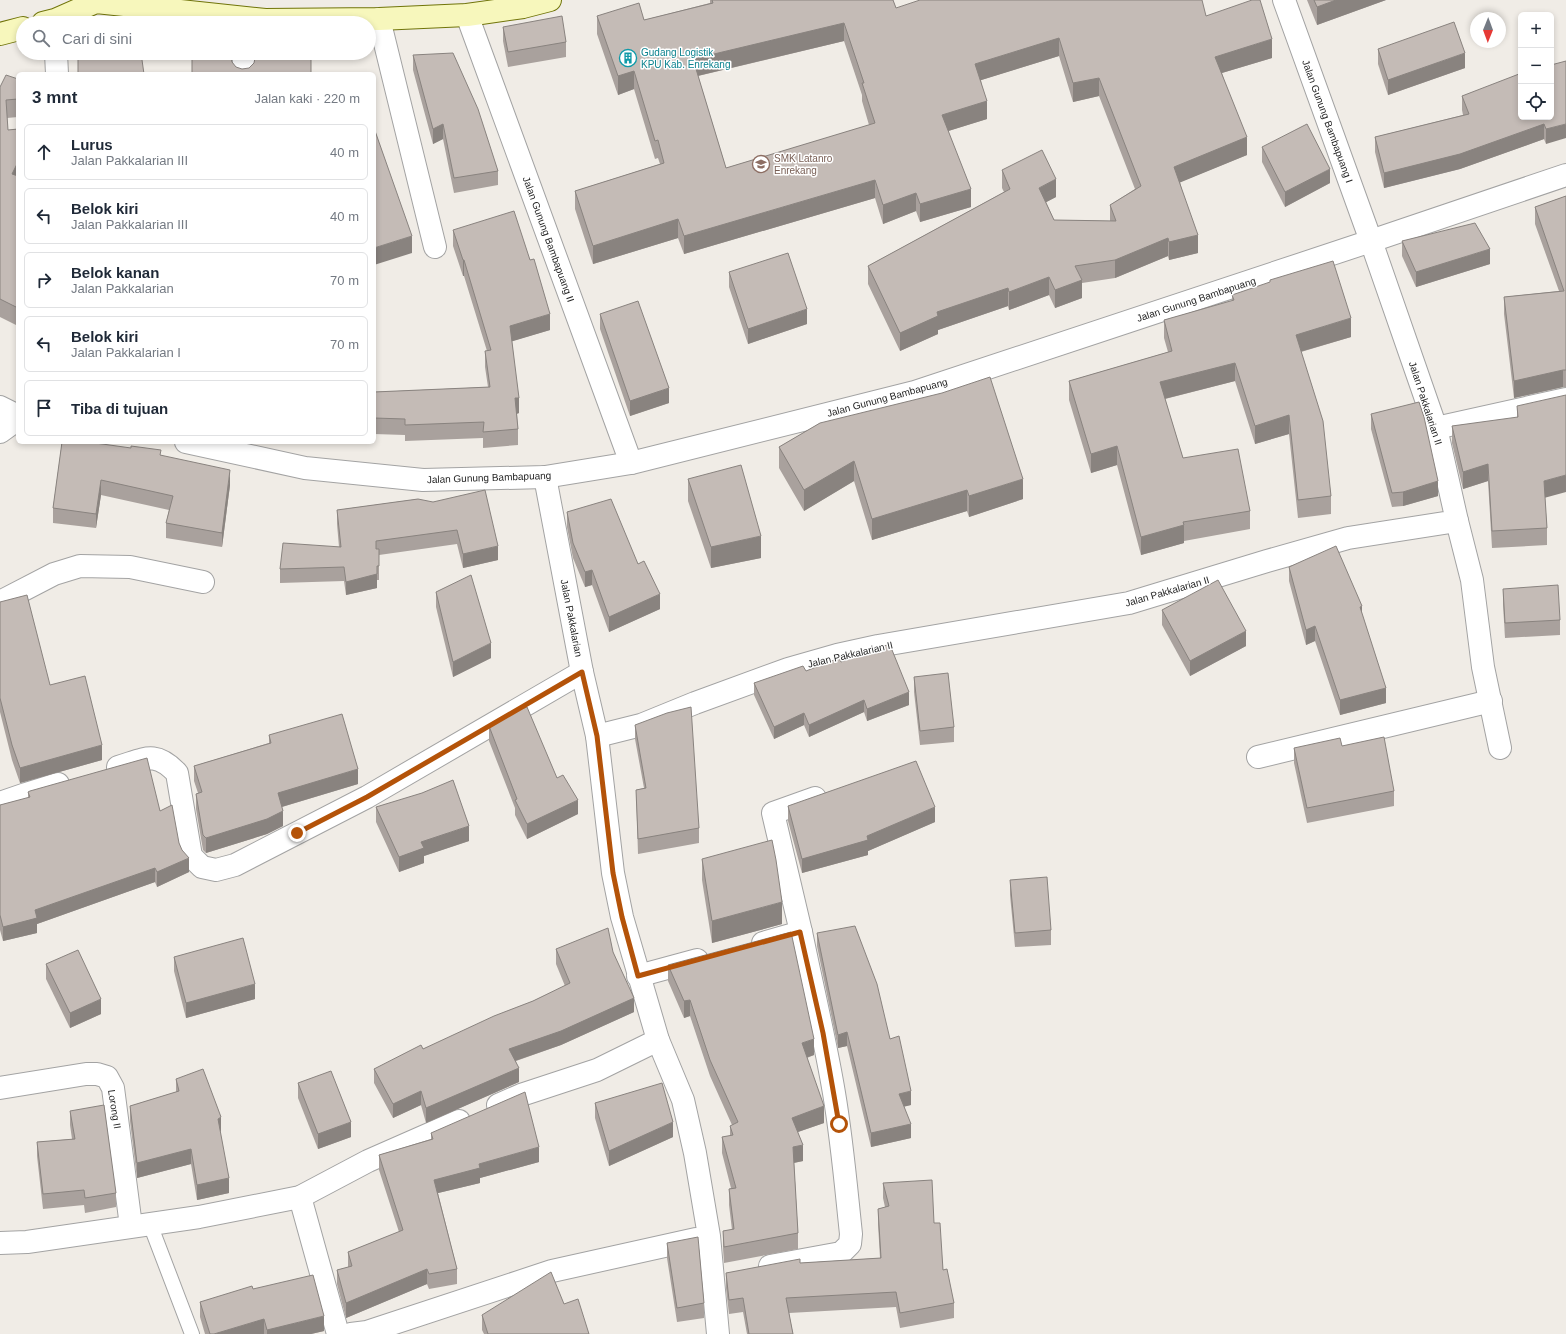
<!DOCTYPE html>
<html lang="id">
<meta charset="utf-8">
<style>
:root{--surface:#fff;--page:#f6f6f7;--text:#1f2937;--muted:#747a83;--line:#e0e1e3}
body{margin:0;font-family:Arial,sans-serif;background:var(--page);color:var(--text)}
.controls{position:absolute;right:12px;top:12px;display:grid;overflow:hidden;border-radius:6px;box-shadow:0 2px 6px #0003}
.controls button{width:36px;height:36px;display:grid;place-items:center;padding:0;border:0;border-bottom:1px solid var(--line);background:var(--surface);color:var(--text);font:20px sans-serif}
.compass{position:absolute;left:1470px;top:12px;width:36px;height:36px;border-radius:50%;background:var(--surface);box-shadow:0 2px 6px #0003;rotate:181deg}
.stop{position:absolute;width:12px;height:12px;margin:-9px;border:3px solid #b45309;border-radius:50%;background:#fff}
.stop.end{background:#b45309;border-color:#fff;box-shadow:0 1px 4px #0008}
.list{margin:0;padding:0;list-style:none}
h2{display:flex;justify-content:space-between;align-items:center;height:52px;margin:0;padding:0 16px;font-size:17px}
h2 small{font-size:13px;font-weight:400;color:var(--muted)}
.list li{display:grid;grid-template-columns:26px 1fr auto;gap:12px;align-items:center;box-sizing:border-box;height:56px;margin:0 8px 8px;padding:0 8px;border:1px solid var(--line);border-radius:6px}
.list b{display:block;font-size:15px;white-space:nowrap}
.list p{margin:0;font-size:13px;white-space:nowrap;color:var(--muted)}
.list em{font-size:13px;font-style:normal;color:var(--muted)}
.icon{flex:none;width:22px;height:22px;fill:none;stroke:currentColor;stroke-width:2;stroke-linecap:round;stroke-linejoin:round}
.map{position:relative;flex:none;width:1566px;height:1334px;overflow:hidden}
.search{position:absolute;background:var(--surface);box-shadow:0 2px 6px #0003;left:16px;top:16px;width:360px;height:44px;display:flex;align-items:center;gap:10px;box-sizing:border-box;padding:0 14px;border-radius:22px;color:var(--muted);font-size:15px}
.panel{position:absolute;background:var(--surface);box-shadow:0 2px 6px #0003;left:16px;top:72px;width:360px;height:372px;border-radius:6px}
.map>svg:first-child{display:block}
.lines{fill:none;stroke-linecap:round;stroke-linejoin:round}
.service-casing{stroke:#a3a3a3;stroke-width:16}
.minor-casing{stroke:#a3a3a3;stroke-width:24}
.secondary-casing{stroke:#707409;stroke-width:24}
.service{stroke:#fff;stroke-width:14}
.minor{stroke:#fff;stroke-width:22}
.secondary{stroke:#f7f7bc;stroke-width:22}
.wall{fill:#a9a19d;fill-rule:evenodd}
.shaded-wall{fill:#89837f}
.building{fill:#c4bbb6;stroke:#89837f;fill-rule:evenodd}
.route{stroke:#b45309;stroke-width:5}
.labels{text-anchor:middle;stroke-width:3;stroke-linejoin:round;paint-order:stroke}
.culture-label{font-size:10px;fill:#0d838f;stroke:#fff;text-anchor:start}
.street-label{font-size:10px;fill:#1f1f1f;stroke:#fff}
.education-label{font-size:10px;fill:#785e54;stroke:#fff;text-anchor:start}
</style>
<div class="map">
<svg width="1566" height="1334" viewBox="0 0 1566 1334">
<rect width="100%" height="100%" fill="#f0ece6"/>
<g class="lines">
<g class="service-casing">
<path id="service" d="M 150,1224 L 192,1334"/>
</g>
<g class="minor-casing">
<g id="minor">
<path d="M 467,15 L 631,463"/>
<path d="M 379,19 L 435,247"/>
<path d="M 56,53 L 57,74"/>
<path d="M 243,74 L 244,53"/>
<path d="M 0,407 L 18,416"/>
<path d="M 1436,428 L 1566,399"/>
<path d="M 0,432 L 18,419"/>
<path d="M 186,442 L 305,468 L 423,480 L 545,477 L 631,463 L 915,392 L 1371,241 L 1566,175"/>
<path d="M 545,477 L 582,672 L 597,736 L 613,873 L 622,917 L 658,1040 L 683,1100 L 695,1153 L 709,1236 L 718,1334"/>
<path d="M 1457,521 L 1472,580 L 1483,667 L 1500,748"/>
<path d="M 0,602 L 54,574 L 80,566 L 130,567 L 203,582"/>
<path d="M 597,736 L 641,725 L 695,703 L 788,669 L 837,655 L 878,646 L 1129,603 L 1267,561 L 1348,538 L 1457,521 L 1436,428 L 1371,241 L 1284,0"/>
<path d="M 1258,757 L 1491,701"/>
<path d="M 118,767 C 145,759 155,750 177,773 L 191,856 L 202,867 L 216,870 L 235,865 L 367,797 L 582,672"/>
<path d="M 0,803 L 26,794 L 58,784"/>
<path d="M 801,932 L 773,813 L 815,798"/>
<path d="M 763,943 L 801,932 C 812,986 825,1039 834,1093 C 842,1140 846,1187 851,1234 L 850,1244 L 841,1253 L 770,1266"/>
<path d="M 638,976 L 697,960"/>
<path d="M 0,1088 L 86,1074 L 97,1074 L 107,1077 L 113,1088 L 131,1226"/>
<path d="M 498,1105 L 521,1095 L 597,1070 L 658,1040"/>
<path d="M 300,1197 L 338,1334"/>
<path d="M 0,1243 L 27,1242 L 199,1217 L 300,1197 L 368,1161 L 459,1121"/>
<path d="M 351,1334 L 367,1332 L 552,1271 L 696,1239"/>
</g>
</g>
<g class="secondary-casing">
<g id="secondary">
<path d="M 43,23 L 55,20 L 96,2 L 265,20 L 379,19 L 467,15 L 523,7 L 550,0"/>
<path d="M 0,34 L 23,28"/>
</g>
</g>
<use href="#service" class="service"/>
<use href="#minor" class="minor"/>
<use href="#secondary" class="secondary"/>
</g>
<g class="wall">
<path d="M 710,0 L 893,0 L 896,8 L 1206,16 L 1272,58 L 1222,73 L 1247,155 L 1180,182 L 1198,253 L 1169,260 L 1168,256 L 1115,278 L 1082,283 L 1082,298 L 1055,308 L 1049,295 L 1009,310 L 1008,306 L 938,330 L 938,334 L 900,351 L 868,284 L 868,266 L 1004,192 L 1002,188 L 1002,170 L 1056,197 L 1046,202 L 1054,220 L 1110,221 L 1110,205 L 1135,189 L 1099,96 L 1073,102 L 1059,56 L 981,80 L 987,119 L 948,131 L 971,207 L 920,222 L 916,211 L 883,224 L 875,198 L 684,254 L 678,238 L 593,264 L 575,209 L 575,191 L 660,164 L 658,158 L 655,159 L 634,89 L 618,95 L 597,34 L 597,16 L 644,20 L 710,3 ZM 844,41 L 862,95 L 862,101 L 869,125 L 726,168 L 698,76 Z"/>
<path d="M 1307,0 L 1386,0 L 1317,25 Z"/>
<path d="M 503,27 L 566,42 L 566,57 L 508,67 L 503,41 Z"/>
<path d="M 1378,49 L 1465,68 L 1388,95 L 1378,64 Z"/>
<path d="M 413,55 L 498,171 L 498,185 L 454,193 L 443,139 L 433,144 L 413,70 Z"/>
<path d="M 1566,61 L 1546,144 L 1544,139 L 1460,169 L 1384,188 L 1375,152 L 1375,137 L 1463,115 L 1462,110 L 1462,96 Z"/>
<path d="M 18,79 L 18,117 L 7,118 L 8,130 L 18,129 L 18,326 L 0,317 L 0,87 Z"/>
<path d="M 1262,147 L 1330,183 L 1285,207 L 1262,162 Z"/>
<path d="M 1566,196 L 1566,387 L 1563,387 L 1514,398 L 1504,314 L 1504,297 L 1559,291 L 1535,224 L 1535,207 Z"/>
<path d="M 453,230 L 550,330 L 512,341 L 519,413 L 517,414 L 518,429 L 518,445 L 483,448 L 483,438 L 405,441 L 405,435 L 374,434 L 374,392 L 488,387 L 485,367 L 485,351 L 487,351 L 464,276 L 463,276 L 453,246 Z"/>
<path d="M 1402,241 L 1490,264 L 1416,287 L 1402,256 Z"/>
<path d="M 729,272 L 807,324 L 748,344 L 729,287 Z"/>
<path d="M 1232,295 L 1351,337 L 1301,352 L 1331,496 L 1331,514 L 1298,518 L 1289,434 L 1255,444 L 1235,381 L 1165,399 L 1183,458 L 1250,511 L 1250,529 L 1184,541 L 1184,543 L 1141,555 L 1117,465 L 1091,473 L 1069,400 L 1069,381 L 1168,352 L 1164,338 L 1164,320 L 1232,301 Z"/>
<path d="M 600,314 L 669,403 L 630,416 L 600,329 Z"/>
<path d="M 1517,406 L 1545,498 L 1547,528 L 1547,545 L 1492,548 L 1488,481 L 1463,489 L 1452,443 L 1452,426 L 1517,418 Z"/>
<path d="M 1371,414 L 1438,496 L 1403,506 L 1392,507 L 1371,429 Z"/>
<path d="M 820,423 L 1023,499 L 969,517 L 967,511 L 872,540 L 854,481 L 804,511 L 779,468 L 779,447 Z"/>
<path d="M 62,442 L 161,455 L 230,485 L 222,547 L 166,538 L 166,523 L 169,510 L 101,495 L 96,528 L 53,523 L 53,508 Z"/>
<path d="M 688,479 L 761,558 L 711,568 L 688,501 Z"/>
<path d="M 418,499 L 498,560 L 463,568 L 457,544 L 379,555 L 379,580 L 377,580 L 377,588 L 346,595 L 344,581 L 280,583 L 280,569 L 339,547 L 337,524 L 337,510 Z"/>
<path d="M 567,512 L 638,564 L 660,609 L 609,632 L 592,585 L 585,587 L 573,558 L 567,527 Z"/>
<path d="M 1289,567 L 1362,615 L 1386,703 L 1340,715 L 1315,641 L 1306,645 L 1289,581 Z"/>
<path d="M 1503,589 L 1560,620 L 1560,635 L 1505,638 L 1503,604 Z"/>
<path d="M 436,592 L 491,658 L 453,677 L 436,607 Z"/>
<path d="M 0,602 L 50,685 L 102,760 L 20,783 L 12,760 L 0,712 Z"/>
<path d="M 1162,610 L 1246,646 L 1190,676 L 1162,625 Z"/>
<path d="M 841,662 L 909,705 L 867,721 L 864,712 L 809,737 L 804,725 L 774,739 L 754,695 L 754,683 L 806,671 Z"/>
<path d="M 914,677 L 954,727 L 954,742 L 920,745 L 914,692 Z"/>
<path d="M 635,725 L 699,828 L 699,843 L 638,854 L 636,790 L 644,788 L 635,739 Z"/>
<path d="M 489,726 L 557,778 L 578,814 L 527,839 L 515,815 L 515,808 L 489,741 Z"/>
<path d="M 269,735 L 358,784 L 282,807 L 283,826 L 267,834 L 206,853 L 203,850 L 196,809 L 196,794 L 198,793 L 194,781 L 194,766 L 269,743 Z"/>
<path d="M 1342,746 L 1394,791 L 1394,806 L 1307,823 L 1294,763 L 1294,748 Z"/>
<path d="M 28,792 L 160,811 L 179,843 L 189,872 L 157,887 L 155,882 L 37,924 L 37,933 L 3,941 L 0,930 L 0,805 L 28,798 Z"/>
<path d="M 788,806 L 935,822 L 868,851 L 868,855 L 802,873 L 788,821 Z"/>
<path d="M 376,807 L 469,841 L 424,856 L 424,863 L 399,872 L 376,822 Z"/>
<path d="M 702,859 L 782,924 L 712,943 L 702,880 Z"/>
<path d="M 1010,880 L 1051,930 L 1051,945 L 1015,947 L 1010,895 Z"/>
<path d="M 817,933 L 911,1105 L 904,1106 L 911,1138 L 871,1147 L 847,1046 L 838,1048 L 817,946 Z"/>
<path d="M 556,949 L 613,952 L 634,1012 L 561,1045 L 516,1061 L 519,1082 L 426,1123 L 421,1105 L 393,1118 L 374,1083 L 374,1069 L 423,1049 L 533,1001 L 565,986 L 556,964 Z"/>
<path d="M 174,957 L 255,999 L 186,1018 L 174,971 Z"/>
<path d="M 46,964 L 101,1014 L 70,1028 L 46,979 Z"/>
<path d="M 668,965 L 814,1055 L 807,1058 L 824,1123 L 798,1132 L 803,1161 L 794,1163 L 798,1233 L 798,1249 L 724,1263 L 723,1248 L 723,1231 L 732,1230 L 729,1205 L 729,1189 L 731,1188 L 722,1153 L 722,1137 L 730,1136 L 730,1126 L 732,1125 L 710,1076 L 690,1016 L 684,1018 L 668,981 Z"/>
<path d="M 176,1079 L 221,1131 L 220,1132 L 229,1193 L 197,1200 L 191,1164 L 137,1178 L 130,1121 L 130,1106 L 176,1092 Z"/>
<path d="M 298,1083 L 351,1137 L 318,1149 L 298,1098 Z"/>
<path d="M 595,1103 L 673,1137 L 609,1166 L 595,1118 Z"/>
<path d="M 70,1111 L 116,1193 L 116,1207 L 85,1213 L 84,1205 L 43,1209 L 37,1156 L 37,1142 L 72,1139 L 70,1125 Z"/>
<path d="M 431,1133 L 539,1162 L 480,1178 L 480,1183 L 438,1193 L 457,1269 L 457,1284 L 429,1289 L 427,1284 L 346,1318 L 337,1284 L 337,1270 L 348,1267 L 348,1252 L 399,1232 L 379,1170 L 379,1155 L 431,1139 Z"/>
<path d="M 883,1183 L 934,1223 L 943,1270 L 954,1303 L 954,1318 L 900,1328 L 896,1307 L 789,1313 L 793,1334 L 747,1334 L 743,1312 L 729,1314 L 726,1288 L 726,1273 L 800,1263 L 880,1258 L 878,1224 L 878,1209 L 885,1207 L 883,1198 Z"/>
<path d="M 667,1243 L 704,1303 L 704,1318 L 677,1322 L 667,1258 Z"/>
<path d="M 200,1302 L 324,1331 L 311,1334 L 205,1334 L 200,1317 Z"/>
<path d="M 564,1304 L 589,1334 L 484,1334 L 482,1330 L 482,1315 Z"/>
</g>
<g class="shaded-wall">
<path d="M 1336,0 L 1386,0 L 1317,25 L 1317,7 Z"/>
<path d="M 844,23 L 844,41 L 693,77 L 693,59 Z"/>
<path d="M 1059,38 L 1059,56 L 975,82 L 975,64 Z"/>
<path d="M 1272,39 L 1272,58 L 1215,75 L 1215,57 Z"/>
<path d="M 231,53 L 232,53 L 231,73 Z"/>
<path d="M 1465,53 L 1465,68 L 1388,95 L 1388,80 Z"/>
<path d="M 634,71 L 634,89 L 618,95 L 618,76 Z"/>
<path d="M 1099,78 L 1099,96 L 1073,102 L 1073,83 Z"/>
<path d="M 987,101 L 987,119 L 942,133 L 942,115 Z"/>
<path d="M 443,124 L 443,139 L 433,144 L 433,129 Z"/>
<path d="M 1544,124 L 1544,139 L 1460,169 L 1384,188 L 1384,173 Z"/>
<path d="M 1566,124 L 1566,138 L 1546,144 L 1546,129 Z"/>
<path d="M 1247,137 L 1247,155 L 1174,185 L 1174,167 Z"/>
<path d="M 18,162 L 18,180 L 12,174 Z"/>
<path d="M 1330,169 L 1330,183 L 1285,207 L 1285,192 Z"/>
<path d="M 1056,179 L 1056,197 L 1039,206 L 1039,188 Z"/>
<path d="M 875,180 L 875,198 L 684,254 L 684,236 Z"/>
<path d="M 971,189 L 971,207 L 920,222 L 920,204 Z"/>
<path d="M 916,193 L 916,211 L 883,224 L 883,205 Z"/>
<path d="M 678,219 L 678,238 L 593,264 L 593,246 Z"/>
<path d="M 1198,235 L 1198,253 L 1169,260 L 1169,242 Z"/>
<path d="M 412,236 L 412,253 L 374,265 L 374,248 Z"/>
<path d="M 1168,238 L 1168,256 L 1115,278 L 1115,260 Z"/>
<path d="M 1490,249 L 1490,264 L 1416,287 L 1416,272 Z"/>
<rect x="463" y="260" width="1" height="16"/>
<path d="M 1049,277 L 1049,295 L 1009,310 L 1009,292 Z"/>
<path d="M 1082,280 L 1082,298 L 1055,308 L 1055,290 Z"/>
<path d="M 1008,288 L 1008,306 L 938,330 L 938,334 L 900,351 L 900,333 L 937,312 Z"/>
<path d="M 807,309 L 807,324 L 748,344 L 748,329 Z"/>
<path d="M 550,314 L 550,330 L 510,342 L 510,326 Z"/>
<path d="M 1351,318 L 1351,337 L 1296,353 L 1296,335 Z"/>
<path d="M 1235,363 L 1235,381 L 1160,400 L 1160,382 Z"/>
<path d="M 1563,370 L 1563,387 L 1514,398 L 1514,381 Z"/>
<path d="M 669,388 L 669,403 L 630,416 L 630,401 Z"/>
<path d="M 515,398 L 519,398 L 519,413 L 515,414 Z"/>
<path d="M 1289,415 L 1289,434 L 1255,444 L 1255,426 Z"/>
<path d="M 1117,446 L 1117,465 L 1091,473 L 1091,454 Z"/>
<path d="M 854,461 L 854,481 L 804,511 L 804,490 Z"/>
<path d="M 1488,464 L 1488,481 L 1463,489 L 1463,472 Z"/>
<path d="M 230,470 L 230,485 L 222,547 L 222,533 Z"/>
<path d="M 1566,475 L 1566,492 L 1544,498 L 1544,481 Z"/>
<path d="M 1023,479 L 1023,499 L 969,517 L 969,496 Z"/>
<path d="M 101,480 L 101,495 L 96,528 L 96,514 Z"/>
<path d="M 1438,481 L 1438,496 L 1403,506 L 1403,492 Z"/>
<path d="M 967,490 L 967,511 L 872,540 L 872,519 Z"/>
<path d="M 1184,525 L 1184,543 L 1141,555 L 1141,537 Z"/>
<path d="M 761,536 L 761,558 L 711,568 L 711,547 Z"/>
<path d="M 498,546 L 498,560 L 463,568 L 463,554 Z"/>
<path d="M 592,570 L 592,585 L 585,587 L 585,572 Z"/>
<path d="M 377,574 L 377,588 L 346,595 L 346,582 Z"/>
<path d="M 660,594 L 660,609 L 609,632 L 609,617 Z"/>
<path d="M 1362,606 L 1362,620 L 1360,607 Z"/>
<path d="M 1315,626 L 1315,641 L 1306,645 L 1306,630 Z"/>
<path d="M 1246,631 L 1246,646 L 1190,676 L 1190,661 Z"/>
<path d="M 491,643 L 491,658 L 453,677 L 453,662 Z"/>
<path d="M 1386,688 L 1386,703 L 1340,715 L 1340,700 Z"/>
<path d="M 909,692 L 909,705 L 867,721 L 867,709 Z"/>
<path d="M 864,700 L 864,712 L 809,737 L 809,725 Z"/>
<path d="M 804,713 L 804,725 L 774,739 L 774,727 Z"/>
<path d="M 102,745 L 102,760 L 20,783 L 20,768 Z"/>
<path d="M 358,769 L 358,784 L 278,808 L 278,793 Z"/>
<path d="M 578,800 L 578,814 L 527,839 L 527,824 Z"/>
<path d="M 935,807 L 935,822 L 868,851 L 868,855 L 802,873 L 802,859 L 867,836 Z"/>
<path d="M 283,811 L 283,826 L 267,834 L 206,853 L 206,838 Z"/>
<path d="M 469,826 L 469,841 L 424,856 L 424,863 L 399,872 L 399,857 L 421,842 Z"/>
<path d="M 189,858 L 189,872 L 157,887 L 157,872 Z"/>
<path d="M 155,868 L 155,882 L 37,924 L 37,933 L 3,941 L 3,927 L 35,910 Z"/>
<path d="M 782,902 L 782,924 L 712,943 L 712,921 Z"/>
<path d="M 255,984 L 255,999 L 186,1018 L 186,1003 Z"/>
<path d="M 634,998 L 634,1012 L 561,1045 L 509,1063 L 509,1049 Z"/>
<path d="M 101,999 L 101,1014 L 70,1028 L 70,1013 Z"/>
<path d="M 690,1000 L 690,1016 L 684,1018 L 684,1001 Z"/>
<path d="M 847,1032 L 847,1046 L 838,1048 L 838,1035 Z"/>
<path d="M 814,1039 L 814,1055 L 802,1059 L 802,1043 Z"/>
<path d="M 519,1068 L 519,1082 L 426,1123 L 426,1108 Z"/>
<path d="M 421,1091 L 421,1105 L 393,1118 L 393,1104 Z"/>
<path d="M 911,1091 L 911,1105 L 899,1108 L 899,1094 Z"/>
<path d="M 824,1106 L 824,1123 L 792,1134 L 792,1118 Z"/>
<path d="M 221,1117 L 221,1131 L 218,1133 L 218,1119 Z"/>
<path d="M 351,1122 L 351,1137 L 318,1149 L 318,1134 Z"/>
<path d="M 673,1122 L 673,1137 L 609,1166 L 609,1151 Z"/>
<path d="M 911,1124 L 911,1138 L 871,1147 L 871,1133 Z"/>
<path d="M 803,1145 L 803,1161 L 793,1163 L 793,1147 Z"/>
<path d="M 539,1147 L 539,1162 L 480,1178 L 480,1183 L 434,1194 L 434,1180 L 479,1164 Z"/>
<path d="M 191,1149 L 191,1164 L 137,1178 L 137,1163 Z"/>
<path d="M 229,1178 L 229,1193 L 197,1200 L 197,1185 Z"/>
<path d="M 427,1269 L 427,1284 L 346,1318 L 346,1303 Z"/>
<path d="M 324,1316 L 324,1331 L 311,1334 L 267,1334 L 267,1330 Z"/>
<path d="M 264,1319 L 264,1334 L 214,1334 Z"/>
</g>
<g class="building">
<path d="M 712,0 L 893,0 L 896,8 L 920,0 L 1202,0 L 1206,16 L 1252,0 L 1260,0 L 1272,39 L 1215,57 L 1247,137 L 1174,167 L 1198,235 L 1169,242 L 1168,238 L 1115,260 L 1075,266 L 1082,280 L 1055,290 L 1049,277 L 1009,292 L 1008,288 L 937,312 L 938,316 L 900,333 L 868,266 L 1010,189 L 1002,170 L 1042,150 L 1056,179 L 1039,188 L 1054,220 L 1116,221 L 1110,205 L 1141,186 L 1099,78 L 1073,83 L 1059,38 L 975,64 L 987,101 L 942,115 L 971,189 L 920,204 L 916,193 L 883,205 L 875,180 L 684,236 L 678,219 L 593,246 L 575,191 L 664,163 L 658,140 L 655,141 L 634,71 L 618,76 L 597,16 L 639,3 L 644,20 L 713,3 ZM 844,23 L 864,83 L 862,83 L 875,123 L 726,168 L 693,59 Z"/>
<path d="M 1314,0 L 1336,0 L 1317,7 Z"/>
<path d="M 562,16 L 566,42 L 508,52 L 503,27 Z"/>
<path d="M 1454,22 L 1465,53 L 1388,80 L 1378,49 Z"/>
<path d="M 78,53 L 141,53 L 144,74 L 78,74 Z"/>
<path d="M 192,53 L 231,53 L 231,56 L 232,62 L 236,67 L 242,69 L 249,68 L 254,63 L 256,53 L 311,53 L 311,74 L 192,74 Z"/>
<path d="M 453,53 L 478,109 L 498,171 L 454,178 L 443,124 L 433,129 L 413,55 Z"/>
<path d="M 1566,61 L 1566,124 L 1546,129 L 1544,124 L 1460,154 L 1384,173 L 1375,137 L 1469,114 L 1462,96 L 1519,74 L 1521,73 L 1521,117 L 1551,117 L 1551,65 Z"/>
<path d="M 6,75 L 18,79 L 18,99 L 6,100 L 8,130 L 18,129 L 18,162 L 12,174 L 18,176 L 18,308 L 0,299 L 0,87 Z"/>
<path d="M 1307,124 L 1330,169 L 1285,192 L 1262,147 Z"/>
<path d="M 374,128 L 412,236 L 374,248 Z"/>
<path d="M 1566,196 L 1566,370 L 1563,370 L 1514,381 L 1504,297 L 1564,291 L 1535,207 Z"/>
<path d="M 514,211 L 530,260 L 534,259 L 550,314 L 510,326 L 519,398 L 515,398 L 518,429 L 483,432 L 484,422 L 405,425 L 405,419 L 374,418 L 374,392 L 490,387 L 485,351 L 491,350 L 464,260 L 463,260 L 453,230 Z"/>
<path d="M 1475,223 L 1490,249 L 1416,272 L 1402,241 Z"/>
<path d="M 788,253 L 807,309 L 748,329 L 729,272 Z"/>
<path d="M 1333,261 L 1351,318 L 1296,335 L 1323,421 L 1331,496 L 1298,500 L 1289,415 L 1255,426 L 1235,363 L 1160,382 L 1183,458 L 1238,449 L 1250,511 L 1183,522 L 1184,525 L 1141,537 L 1117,446 L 1091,454 L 1069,381 L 1172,351 L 1164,320 L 1234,300 L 1232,295 L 1270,282 L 1270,280 Z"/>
<path d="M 638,301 L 669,388 L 630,401 L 600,314 Z"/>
<path d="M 990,377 L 1023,479 L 969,496 L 967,490 L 872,519 L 854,461 L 804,490 L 779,447 L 820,423 L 942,393 Z"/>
<path d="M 1566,395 L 1566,475 L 1544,481 L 1547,528 L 1492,531 L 1488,464 L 1463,472 L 1452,426 L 1518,417 L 1517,406 Z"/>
<path d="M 1419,402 L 1424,417 L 1438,481 L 1403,492 L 1392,493 L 1371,414 Z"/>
<path d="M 62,442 L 88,442 L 131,448 L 131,446 L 161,450 L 160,455 L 230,470 L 222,533 L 166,523 L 173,496 L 101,480 L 96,514 L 53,508 Z"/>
<path d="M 741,465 L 761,536 L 711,547 L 688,479 Z"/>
<path d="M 485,490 L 498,546 L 463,554 L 457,530 L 376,541 L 376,549 L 379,549 L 379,566 L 377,566 L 377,574 L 346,582 L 344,567 L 280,569 L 283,543 L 341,547 L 337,510 L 418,499 L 433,502 Z"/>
<path d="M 611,499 L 638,564 L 644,561 L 660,594 L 609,617 L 592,570 L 585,572 L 573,543 L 567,512 Z"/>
<path d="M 1336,546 L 1362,606 L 1360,607 L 1386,688 L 1340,700 L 1315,626 L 1306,630 L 1289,567 Z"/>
<path d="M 471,575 L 491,643 L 453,662 L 436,592 Z"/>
<path d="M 1218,580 L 1246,631 L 1190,661 L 1162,610 Z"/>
<path d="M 1558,585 L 1560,620 L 1505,623 L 1503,589 Z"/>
<path d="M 27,595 L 50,685 L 85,676 L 102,745 L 20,768 L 12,745 L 0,698 L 0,602 Z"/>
<path d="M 890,645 L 909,692 L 867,709 L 864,700 L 809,725 L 804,713 L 774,727 L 754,683 L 803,666 L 806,671 L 839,658 L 841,662 L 880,646 Z"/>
<path d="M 948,673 L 954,727 L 920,731 L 914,677 Z"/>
<path d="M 527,707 L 557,778 L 563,775 L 578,800 L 527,824 L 515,800 L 517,799 L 489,726 L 513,712 Z"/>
<path d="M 691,707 L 699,828 L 638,839 L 636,790 L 646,788 L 635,725 L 667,713 Z"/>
<path d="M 342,714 L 358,769 L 278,793 L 283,811 L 267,819 L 206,838 L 203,835 L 196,794 L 202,792 L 194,766 L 271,743 L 269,735 Z"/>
<path d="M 1384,737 L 1394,791 L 1307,808 L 1294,748 L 1340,738 L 1342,746 Z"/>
<path d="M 147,758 L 160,811 L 172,805 L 179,843 L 182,850 L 189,858 L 157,872 L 155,868 L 35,910 L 37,918 L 3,927 L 0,915 L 0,805 L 30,797 L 28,792 L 30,791 Z"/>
<path d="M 916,761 L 935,807 L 867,836 L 868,840 L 802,859 L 788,806 Z"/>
<path d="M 453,780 L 469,826 L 421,842 L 424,848 L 399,857 L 376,807 L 422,793 Z"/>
<path d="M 772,840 L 776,860 L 782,902 L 712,921 L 702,859 Z"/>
<path d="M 1047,877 L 1051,930 L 1015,933 L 1010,880 Z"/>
<path d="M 855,926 L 877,984 L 890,1039 L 899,1036 L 911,1091 L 899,1094 L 911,1124 L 871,1133 L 847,1032 L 838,1035 L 817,933 Z"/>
<path d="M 608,928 L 613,952 L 634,998 L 561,1031 L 509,1049 L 519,1068 L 426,1108 L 421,1091 L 393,1104 L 374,1069 L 421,1045 L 423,1049 L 494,1016 L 533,1001 L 570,983 L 556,949 Z"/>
<path d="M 791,932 L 814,1039 L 802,1043 L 824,1106 L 792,1118 L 803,1145 L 793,1147 L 798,1233 L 724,1247 L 723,1231 L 734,1229 L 729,1189 L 736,1188 L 722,1137 L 733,1135 L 730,1126 L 738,1122 L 710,1060 L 690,1000 L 684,1001 L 668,965 Z"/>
<path d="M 243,938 L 255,984 L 186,1003 L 174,957 Z"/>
<path d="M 78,950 L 101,999 L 70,1013 L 46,964 Z"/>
<path d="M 203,1069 L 221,1117 L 218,1119 L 229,1178 L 197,1185 L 191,1149 L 137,1163 L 130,1106 L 179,1091 L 176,1079 Z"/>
<path d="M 331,1071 L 351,1122 L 318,1134 L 298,1083 Z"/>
<path d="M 662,1083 L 673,1122 L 609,1151 L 595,1103 Z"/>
<path d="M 525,1092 L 539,1147 L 479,1164 L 480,1168 L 434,1180 L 457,1269 L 429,1274 L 427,1269 L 346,1303 L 337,1270 L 352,1266 L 348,1252 L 403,1230 L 379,1155 L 433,1139 L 431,1133 Z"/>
<path d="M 104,1105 L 116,1193 L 85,1198 L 84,1190 L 43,1194 L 37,1142 L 75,1139 L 70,1111 Z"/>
<path d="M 932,1180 L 934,1223 L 940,1223 L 943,1270 L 947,1269 L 954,1303 L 900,1313 L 896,1292 L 786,1298 L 793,1334 L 749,1334 L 743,1298 L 729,1300 L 726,1273 L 800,1259 L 800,1263 L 881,1258 L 878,1209 L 889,1206 L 883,1183 Z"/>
<path d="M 698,1237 L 704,1303 L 677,1308 L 667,1243 Z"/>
<path d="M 551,1272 L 564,1304 L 578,1299 L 589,1334 L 488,1334 L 482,1315 Z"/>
<path d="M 313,1275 L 324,1316 L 267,1330 L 264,1319 L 214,1334 L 210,1334 L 200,1302 L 252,1286 L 253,1289 Z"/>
</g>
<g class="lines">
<path class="route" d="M 297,833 L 367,797 L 582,672 L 597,736 L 613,873 L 622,917 L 638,976 L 800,932 L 823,1033 L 839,1124"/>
</g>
<defs>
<g id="building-ring" transform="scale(0.9)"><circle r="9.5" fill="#fff" stroke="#0f9aa8" stroke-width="1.5"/><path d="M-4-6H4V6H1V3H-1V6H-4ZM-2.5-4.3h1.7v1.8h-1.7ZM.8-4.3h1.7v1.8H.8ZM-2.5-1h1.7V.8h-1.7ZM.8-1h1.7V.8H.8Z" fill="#0f9aa8"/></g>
<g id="school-ring" transform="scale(0.9)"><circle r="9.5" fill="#fff" stroke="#8d6e63" stroke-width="1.5"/><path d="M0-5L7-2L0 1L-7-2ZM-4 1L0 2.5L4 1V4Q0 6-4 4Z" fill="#8d6e63"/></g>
</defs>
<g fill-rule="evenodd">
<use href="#building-ring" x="628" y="58"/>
<use href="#school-ring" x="761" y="164"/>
</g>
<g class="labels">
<g class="culture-label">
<text x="641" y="56">Gudang Logistik<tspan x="641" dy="12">KPU Kab. Enrekang</tspan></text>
</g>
<g class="street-label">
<text transform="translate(1328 121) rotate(70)" y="4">Jalan Gunung Bambapuang I</text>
<text transform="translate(549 239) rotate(70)" y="4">Jalan Gunung Bambapuang II</text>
<text transform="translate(1196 299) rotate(-18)" y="4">Jalan Gunung Bambapuang</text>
<text transform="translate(887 397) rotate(-15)" y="4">Jalan Gunung Bambapuang</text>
<text transform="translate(1426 403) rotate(72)" y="4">Jalan Pakkalarian II</text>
<text transform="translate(489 477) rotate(-2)" y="4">Jalan Gunung Bambapuang</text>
<text transform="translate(1167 591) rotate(-16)" y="4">Jalan Pakkalarian II</text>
<text transform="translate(572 618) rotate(79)" y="4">Jalan Pakkalarian</text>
<text transform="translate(850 654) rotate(-13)" y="4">Jalan Pakkalarian II</text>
<text transform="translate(115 1109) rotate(81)" y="4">Lorong II</text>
</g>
<g class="education-label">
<text x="774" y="162">SMK Latanro<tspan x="774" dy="12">Enrekang</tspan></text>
</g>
</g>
</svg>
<div class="controls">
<button>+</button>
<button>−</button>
<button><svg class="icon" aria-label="locate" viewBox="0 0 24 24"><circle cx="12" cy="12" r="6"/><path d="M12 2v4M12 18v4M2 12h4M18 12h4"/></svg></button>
</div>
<svg class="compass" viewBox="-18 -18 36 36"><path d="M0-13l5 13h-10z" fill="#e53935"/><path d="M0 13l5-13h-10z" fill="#747a83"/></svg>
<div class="stop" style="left:839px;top:1124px"></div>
<div class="stop end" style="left:297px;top:833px"></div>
<div class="search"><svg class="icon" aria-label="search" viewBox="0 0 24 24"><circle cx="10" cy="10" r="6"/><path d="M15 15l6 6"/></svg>Cari di sini</div>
<section class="panel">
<h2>3 mnt<small>Jalan kaki · 220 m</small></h2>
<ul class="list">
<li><svg class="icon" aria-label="ahead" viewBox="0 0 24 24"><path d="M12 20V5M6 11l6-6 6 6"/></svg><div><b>Lurus</b><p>Jalan Pakkalarian III</p></div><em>40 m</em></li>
<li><svg class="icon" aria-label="left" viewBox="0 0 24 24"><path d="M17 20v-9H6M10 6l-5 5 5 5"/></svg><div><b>Belok kiri</b><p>Jalan Pakkalarian III</p></div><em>40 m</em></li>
<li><svg class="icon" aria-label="right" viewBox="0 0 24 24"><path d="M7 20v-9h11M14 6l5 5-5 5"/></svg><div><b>Belok kanan</b><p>Jalan Pakkalarian</p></div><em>70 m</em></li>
<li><svg class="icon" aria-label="left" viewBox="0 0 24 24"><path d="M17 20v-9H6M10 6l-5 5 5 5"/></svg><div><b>Belok kiri</b><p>Jalan Pakkalarian I</p></div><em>70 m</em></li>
<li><svg class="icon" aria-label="arrive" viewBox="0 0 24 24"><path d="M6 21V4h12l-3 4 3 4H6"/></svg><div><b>Tiba di tujuan</b></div></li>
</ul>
</section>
</div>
